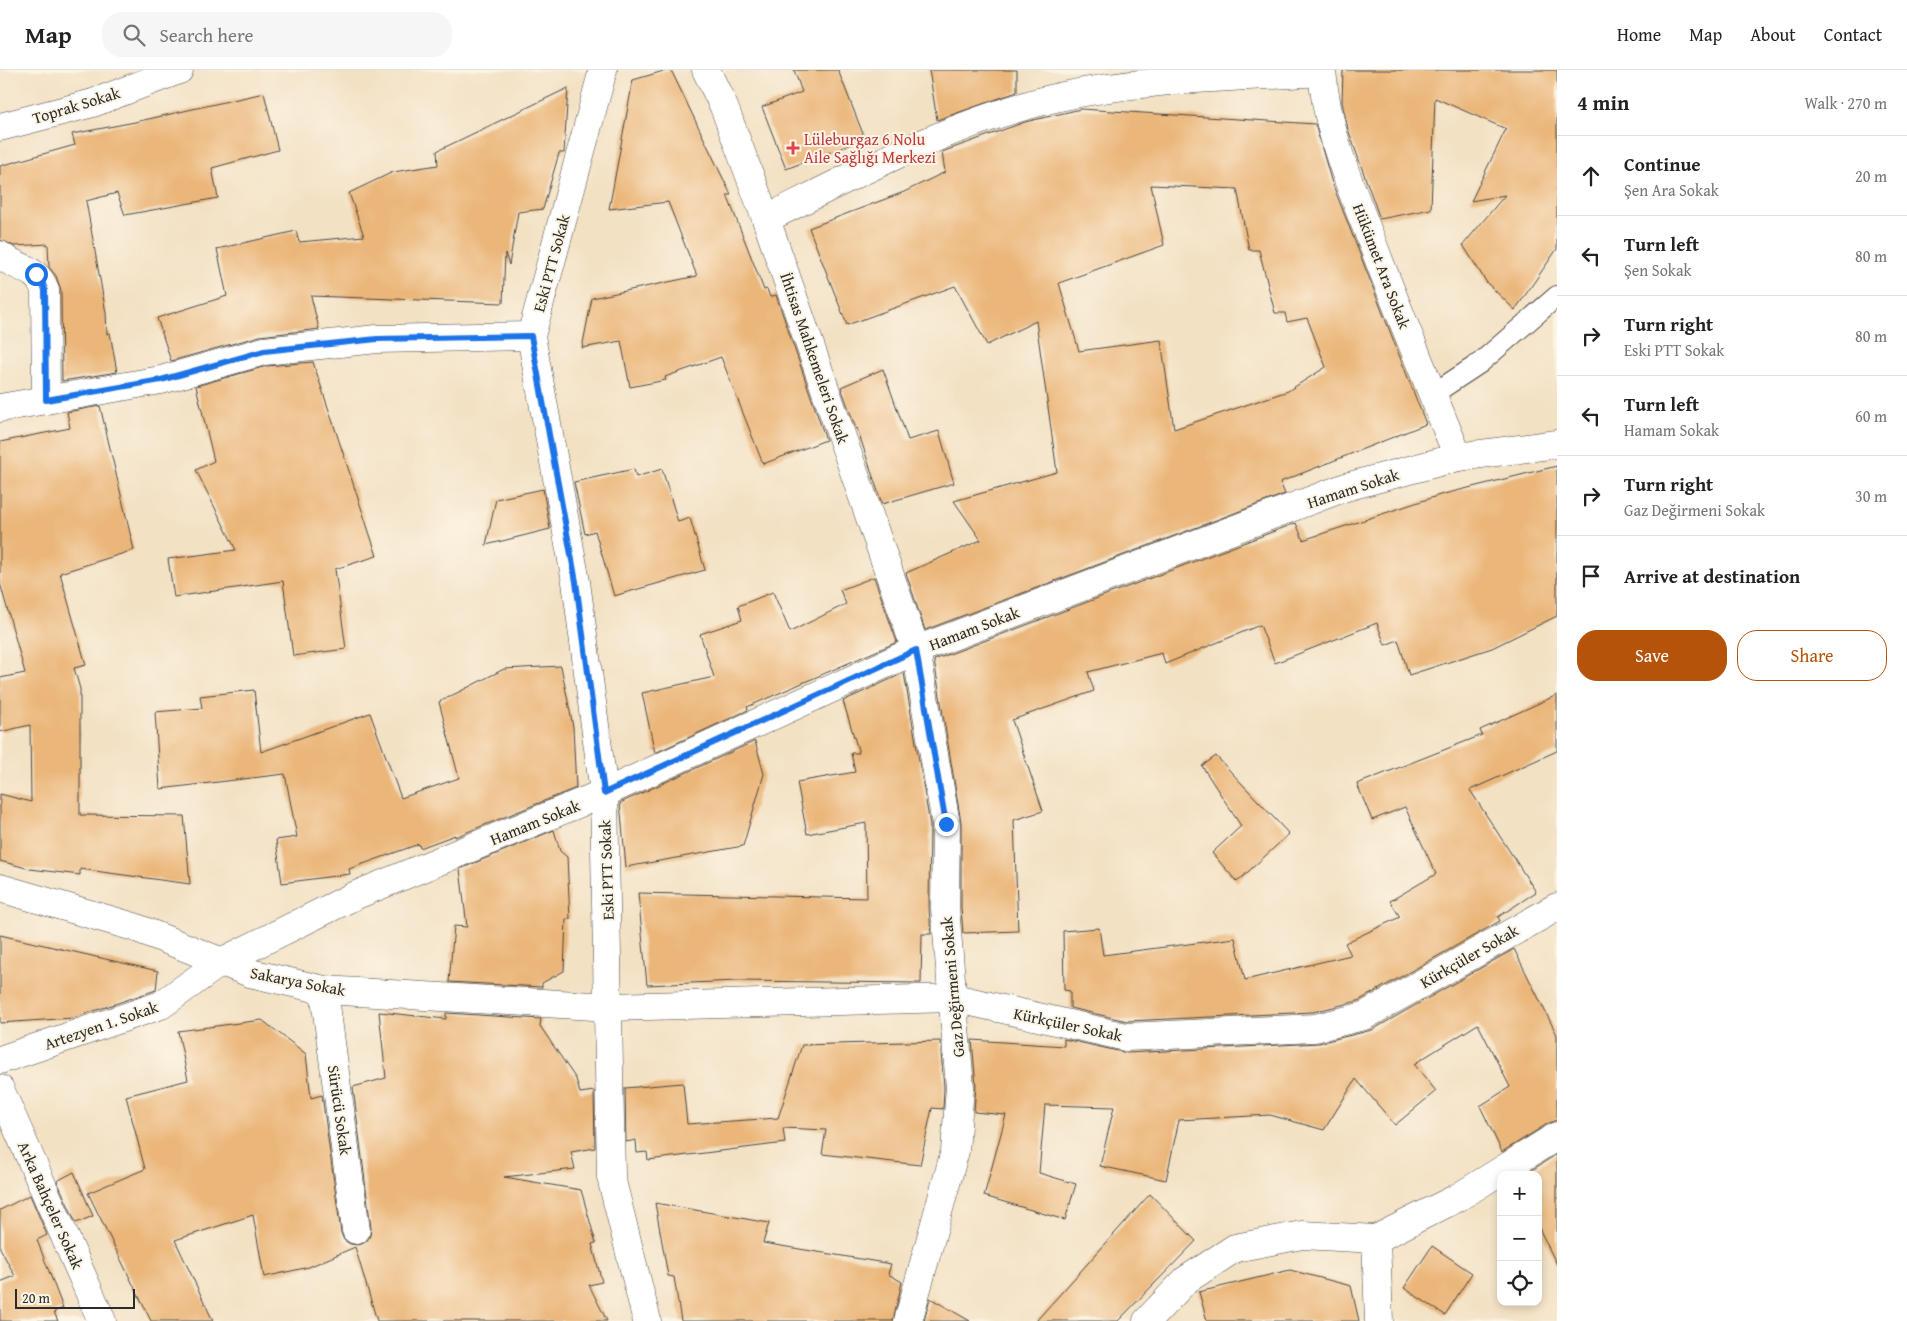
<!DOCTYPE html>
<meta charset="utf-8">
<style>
:root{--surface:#fff;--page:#f6f6f6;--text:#222;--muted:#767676;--line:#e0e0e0;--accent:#b45309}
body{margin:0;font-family:"Gentium Book Plus",serif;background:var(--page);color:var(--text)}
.controls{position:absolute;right:15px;bottom:15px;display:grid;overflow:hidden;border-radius:10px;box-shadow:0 2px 8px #0003}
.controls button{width:45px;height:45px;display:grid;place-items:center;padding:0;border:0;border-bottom:1px solid var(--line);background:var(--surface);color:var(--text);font:25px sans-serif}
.scale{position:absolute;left:15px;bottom:12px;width:120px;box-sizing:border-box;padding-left:5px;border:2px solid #2b2b2b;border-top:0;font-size:14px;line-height:18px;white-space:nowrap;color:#2b2b2b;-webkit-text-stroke:4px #fcf5e5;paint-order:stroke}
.stop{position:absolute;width:15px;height:15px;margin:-11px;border:4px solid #1a73e8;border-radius:50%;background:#fff}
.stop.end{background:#1a73e8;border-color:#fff;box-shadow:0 1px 5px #0008}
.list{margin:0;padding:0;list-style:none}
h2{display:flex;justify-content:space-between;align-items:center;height:65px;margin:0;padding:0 20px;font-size:21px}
h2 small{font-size:16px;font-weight:400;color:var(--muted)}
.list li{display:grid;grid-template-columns:32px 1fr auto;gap:15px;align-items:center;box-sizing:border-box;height:80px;padding:0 20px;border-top:1px solid var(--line)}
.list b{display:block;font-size:19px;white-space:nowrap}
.list p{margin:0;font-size:16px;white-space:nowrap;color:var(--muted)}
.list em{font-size:16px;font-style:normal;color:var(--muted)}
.actions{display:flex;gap:10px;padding:15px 20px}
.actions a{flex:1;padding:11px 0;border:1px solid var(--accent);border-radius:20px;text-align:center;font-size:18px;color:var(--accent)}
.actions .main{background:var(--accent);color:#fff}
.icon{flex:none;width:28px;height:28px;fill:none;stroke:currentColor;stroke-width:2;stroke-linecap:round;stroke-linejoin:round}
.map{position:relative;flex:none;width:1557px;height:1251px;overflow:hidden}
header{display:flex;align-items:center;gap:30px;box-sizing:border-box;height:70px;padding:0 25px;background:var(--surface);border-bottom:1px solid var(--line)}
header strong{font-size:24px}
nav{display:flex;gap:28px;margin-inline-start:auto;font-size:18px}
.search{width:350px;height:45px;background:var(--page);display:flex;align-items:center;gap:12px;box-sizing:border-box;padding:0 18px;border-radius:20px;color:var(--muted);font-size:19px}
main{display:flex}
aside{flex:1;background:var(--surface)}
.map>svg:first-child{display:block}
.building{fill:#ebb679;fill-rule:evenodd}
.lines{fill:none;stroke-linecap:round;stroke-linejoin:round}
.service-casing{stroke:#494642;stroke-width:22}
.minor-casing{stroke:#494642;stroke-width:29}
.service{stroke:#fff;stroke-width:20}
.minor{stroke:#fff;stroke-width:28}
.route{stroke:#1a73e8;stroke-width:6}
.health-dot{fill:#e0444e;stroke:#fcf5e5;stroke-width:2}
.labels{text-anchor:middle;stroke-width:4;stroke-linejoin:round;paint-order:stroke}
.street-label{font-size:16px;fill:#2b2b2b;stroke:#fcf5e5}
.health-label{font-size:16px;fill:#be3a42;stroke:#fcf5e5;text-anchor:start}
</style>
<header>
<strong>Map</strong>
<div class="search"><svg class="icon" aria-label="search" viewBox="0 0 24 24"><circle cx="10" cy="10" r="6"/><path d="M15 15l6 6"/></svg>Search here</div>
<nav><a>Home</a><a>Map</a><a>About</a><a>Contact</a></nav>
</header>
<main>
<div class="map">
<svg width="1557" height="1251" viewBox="0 0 1557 1251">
<rect width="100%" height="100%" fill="#fcf5e5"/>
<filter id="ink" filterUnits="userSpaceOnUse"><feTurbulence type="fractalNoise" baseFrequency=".02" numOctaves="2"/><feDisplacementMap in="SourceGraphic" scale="10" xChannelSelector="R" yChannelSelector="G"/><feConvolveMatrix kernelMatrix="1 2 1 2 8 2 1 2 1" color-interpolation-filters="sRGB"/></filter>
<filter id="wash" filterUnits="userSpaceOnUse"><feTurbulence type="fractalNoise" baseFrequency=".0096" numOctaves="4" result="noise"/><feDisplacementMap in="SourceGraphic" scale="20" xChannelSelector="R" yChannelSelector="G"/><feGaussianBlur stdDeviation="1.12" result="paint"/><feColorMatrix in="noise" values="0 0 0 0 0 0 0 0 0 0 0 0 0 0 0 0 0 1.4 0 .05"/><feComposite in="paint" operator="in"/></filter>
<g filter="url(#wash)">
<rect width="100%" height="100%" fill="#f3e1c4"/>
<g id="blocks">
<g class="building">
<path d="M 667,0 L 671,0 L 731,125 L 727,125 L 764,220 L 767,219 L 770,227 L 776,225 L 826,370 L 763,394 L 721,287 L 665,307 L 666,310 L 630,317 L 621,271 L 582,278 L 592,228 L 697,206 L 668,132 L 609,139 L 633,10 Z"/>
<path d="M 794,0 L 838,0 L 865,69 L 786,99 L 762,37 L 802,22 Z"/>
<path d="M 929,0 L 1017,0 L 1017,22 L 937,50 Z"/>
<path d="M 1343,0 L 1557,0 L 1557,179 L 1515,240 L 1487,213 L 1463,175 L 1505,125 L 1471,131 L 1506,59 L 1435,28 L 1431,139 L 1380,149 L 1348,59 L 1342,32 Z"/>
<path d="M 568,18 L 564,83 L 559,83 L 543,139 L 518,142 L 509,195 L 505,183 L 503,233 L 311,226 L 319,259 L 260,266 L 171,291 L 157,248 L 227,226 L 217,179 L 296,161 L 299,172 L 364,166 L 349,123 L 393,102 L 438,95 L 437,81 Z"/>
<path d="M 264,23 L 278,80 L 212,98 L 218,128 L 125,145 L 117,123 L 86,131 L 106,243 L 107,264 L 110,263 L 117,302 L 62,311 L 61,220 L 56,206 L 49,197 L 48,174 L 14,176 L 0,170 L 0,96 L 75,75 L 72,64 L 135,52 Z"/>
<path d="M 1081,39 L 1315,54 L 1331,110 L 1426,354 L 1280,412 L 1285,424 L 925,560 L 906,503 L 981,470 L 954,431 L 1057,402 L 1036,251 L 987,275 L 955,216 L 847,255 L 809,158 L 904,122 L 945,102 L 942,82 L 1025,52 ZM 1151,115 L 1237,119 L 1249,180 L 1259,180 L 1275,243 L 1285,243 L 1287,252 L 1307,248 L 1326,297 L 1288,321 L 1174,359 L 1161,270 L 1079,281 L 1059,213 L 1164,175 Z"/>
<path d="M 313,292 L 377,486 L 335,499 L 346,579 L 293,586 L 283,511 L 174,527 L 168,489 L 236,480 L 196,400 L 214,391 L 196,316 L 267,296 Z"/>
<path d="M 883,299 L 908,370 L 939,361 L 954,413 L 882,434 L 857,358 L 856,359 L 841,317 Z"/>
<path d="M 100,336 L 134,480 L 60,503 L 86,595 L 74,598 L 80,619 L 80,745 L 184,746 L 190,814 L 80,799 L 80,805 L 30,799 L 0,791 L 0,724 L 31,732 L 30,655 L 0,662 L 0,608 L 25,603 L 0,513 L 0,372 L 70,358 L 67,342 Z"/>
<path d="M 1557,396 L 1557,546 L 1492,578 L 1409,605 L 1398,570 L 1385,575 L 1377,553 L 1275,593 L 1260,555 L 1165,594 L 1162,583 L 1088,602 L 1094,621 L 1012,650 L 1043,741 L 1014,750 L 1018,861 L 963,863 L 961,837 L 961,752 L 934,590 L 1296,453 L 1303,470 L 1440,425 Z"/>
<path d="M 634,399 L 636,407 L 662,399 L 678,452 L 690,448 L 705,500 L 614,526 L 595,461 L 585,464 L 574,412 Z"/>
<path d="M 543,419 L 550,459 L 486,475 L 496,429 Z"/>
<path d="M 874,507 L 897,572 L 747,637 L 748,640 L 655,683 L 642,623 L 714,607 L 700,564 L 742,550 L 738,536 L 773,522 L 790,562 L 846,534 L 840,520 Z"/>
<path d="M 561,596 L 573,657 L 576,718 L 455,767 L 455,765 L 420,778 L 419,774 L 349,799 L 350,804 L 282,813 L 276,770 L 297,767 L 285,704 L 160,719 L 155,642 L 202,638 L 200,626 L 254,620 L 261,682 L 370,643 L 401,728 L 459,708 L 439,632 L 504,599 Z"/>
<path d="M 904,603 L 930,755 L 929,838 L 931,864 L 922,864 L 921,913 L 736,911 L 647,915 L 638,823 L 867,828 L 866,753 L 807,764 L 797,712 L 855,702 L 851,683 L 859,683 L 843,631 Z"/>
<path d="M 1557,625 L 1557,681 L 1470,720 L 1536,822 L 1498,847 L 1500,851 L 1358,931 L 1313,942 L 1127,951 L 1070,938 L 1070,921 L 1064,920 L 1063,861 L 1099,858 L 1103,885 L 1235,868 L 1245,910 L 1351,885 L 1345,873 L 1400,847 L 1390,831 L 1436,804 L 1405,737 L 1372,750 L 1357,714 L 1482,665 L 1480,660 Z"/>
<path d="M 755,671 L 764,704 L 743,776 L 626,797 L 620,733 Z"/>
<path d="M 1216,686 L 1289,764 L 1237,812 L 1212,783 L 1241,756 L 1202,696 Z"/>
<path d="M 554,760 L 560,781 L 567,787 L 570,849 L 566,849 L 564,901 L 542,913 L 542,917 L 449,912 L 454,856 L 467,857 L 460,799 Z"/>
<path d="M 0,865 L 158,901 L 156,920 L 73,948 L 0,953 Z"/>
<path d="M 1514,879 L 1557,965 L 1557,1050 L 1549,1053 L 1502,1082 L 1480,1036 L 1510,1017 L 1478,954 L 1414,994 L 1436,1021 L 1395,1055 L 1356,1009 L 1324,1060 L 1270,1045 L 1179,1050 L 1166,1110 L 1100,1096 L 1114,1037 L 1045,1035 L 1039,1103 L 1076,1114 L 1065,1150 L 984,1126 L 1006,1045 L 974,1042 L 976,1016 L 972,970 L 1064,976 L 1064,969 L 1127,983 L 1319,973 L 1372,960 Z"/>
<path d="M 379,942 L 446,949 L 446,943 L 541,949 L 540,956 L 576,1009 L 580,1023 L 594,1021 L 595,1078 L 571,1082 L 575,1099 L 504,1107 L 581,1120 L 596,1173 L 592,1174 L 602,1212 L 589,1215 L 607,1251 L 377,1251 L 355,1177 L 309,1197 L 264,1207 L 253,1145 L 175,1170 L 213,1251 L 151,1251 L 88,1123 L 145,1099 L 126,1026 L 188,1010 L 178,961 L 262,950 L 306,984 L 311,1028 L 322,1025 L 341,1163 L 344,1170 L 350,1174 L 359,1175 L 366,1172 L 370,1166 L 371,1158 L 353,1017 L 386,1008 Z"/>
<path d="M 940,971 L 944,1017 L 943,1039 L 932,1038 L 920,1095 L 822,1084 L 826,1060 L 783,1058 L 785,1073 L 648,1090 L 647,1082 L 637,1083 L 636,1070 L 626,1072 L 625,1018 L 683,1013 L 687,1054 L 778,1048 L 802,975 Z"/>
<path d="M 1557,1084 L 1557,1195 L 1538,1156 L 1538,1105 L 1524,1105 Z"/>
<path d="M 74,1102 L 93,1146 L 76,1153 L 57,1111 Z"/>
<path d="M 1150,1124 L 1196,1171 L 1118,1251 L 1036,1251 Z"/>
<path d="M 30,1125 L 47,1165 L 37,1170 L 63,1238 L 54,1242 L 58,1251 L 0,1251 L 0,1212 L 15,1206 L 0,1178 L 0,1140 Z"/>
<path d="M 655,1133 L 769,1153 L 763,1173 L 891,1194 L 888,1204 L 902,1212 L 893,1251 L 681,1251 L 674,1207 L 668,1206 Z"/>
<path d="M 1432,1176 L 1472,1203 L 1445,1245 L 1404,1218 Z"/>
<path d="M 1290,1200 L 1351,1216 L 1359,1251 L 1207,1251 L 1199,1222 Z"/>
<path d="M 930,1228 L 970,1251 L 924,1251 Z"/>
</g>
</g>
</g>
<g filter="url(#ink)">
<use href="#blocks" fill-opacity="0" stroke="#494642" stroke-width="1"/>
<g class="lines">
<g class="service-casing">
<path id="service" d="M 1433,324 L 1480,293 L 1557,226"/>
</g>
<g class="minor-casing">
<g id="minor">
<path d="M 603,0 L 531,266 L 576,512 L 604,723 L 611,1107 L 647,1251"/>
<path d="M 706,0 L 724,37 L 766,149 L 916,580 L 946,754 L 945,838 L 960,1017 L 955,1081 L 908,1251"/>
<path d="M 1322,0 C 1326,58 1348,111 1369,164 C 1397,239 1428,312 1458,387"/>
<path d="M 0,57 L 93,33 L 179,0"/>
<path d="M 766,149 C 860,102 955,51 1059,27 C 1144,8 1234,8 1322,2"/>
<path d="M 0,185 C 16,198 38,198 45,220 L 46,330"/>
<path d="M 0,338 L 161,310 L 264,281 L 377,269 L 531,266"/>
<path d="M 0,818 L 134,857 L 250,903 L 324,920 L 610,937 L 954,928 L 1126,967 L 1315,958 L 1364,946 L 1557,837"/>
<path d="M 324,920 L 356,1160"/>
<path d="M 0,990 L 161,935 L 221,892 L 354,826 L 604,723 L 916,580 L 1346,417 L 1458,387 L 1557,374"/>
<path d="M 0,1019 L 102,1251"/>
<path d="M 1376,1169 L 1379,1251"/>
<path d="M 1147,1251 L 1186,1210 L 1235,1178 L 1302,1165 L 1376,1169 L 1457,1128 L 1557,1066"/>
</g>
</g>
<use href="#service" class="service"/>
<use href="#minor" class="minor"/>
</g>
</g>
<g class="lines" filter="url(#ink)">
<path class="route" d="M 36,204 L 42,211 L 45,220 L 46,330 L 161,310 L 264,281 L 377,269 L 531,266 L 576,512 L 604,723 L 916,580 L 946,754"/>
</g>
<path class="health-dot" d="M790.5 70.5h5v5h5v5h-5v5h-5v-5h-5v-5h5z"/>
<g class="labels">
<g class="street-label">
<text transform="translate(76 35) rotate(-17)" y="6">Toprak Sokak</text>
<text transform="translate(551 193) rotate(-75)" y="6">Eski PTT Sokak</text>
<text transform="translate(1382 196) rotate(69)" y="6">Hükümet Ara Sokak</text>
<text transform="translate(815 288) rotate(71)" y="6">İhtisas Mahkemeleri Sokak</text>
<text transform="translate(1353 418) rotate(-18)" y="6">Hamam Sokak</text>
<text transform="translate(974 558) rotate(-21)" y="6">Hamam Sokak</text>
<text transform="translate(535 752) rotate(-22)" y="6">Hamam Sokak</text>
<text transform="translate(606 800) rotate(-92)" y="6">Eski PTT Sokak</text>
<text transform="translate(1469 886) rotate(-30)" y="6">Kürkçüler Sokak</text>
<text transform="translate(298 911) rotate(11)" y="6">Sakarya Sokak</text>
<text transform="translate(952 917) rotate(-95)" y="6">Gaz Değirmeni Sokak</text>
<text transform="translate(1068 954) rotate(12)" y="6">Kürkçüler Sokak</text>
<text transform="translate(101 955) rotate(-19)" y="6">Artezyen 1. Sokak</text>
<text transform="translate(340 1040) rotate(82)" y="6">Sürücü Sokak</text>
<text transform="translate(51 1135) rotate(66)" y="6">Arka Bahçeler Sokak</text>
</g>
<g class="health-label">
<text x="804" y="75">Lüleburgaz 6 Nolu<tspan x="804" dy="18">Aile Sağlığı Merkezi</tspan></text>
</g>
</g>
</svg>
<div class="controls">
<button>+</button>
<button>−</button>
<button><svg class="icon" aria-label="locate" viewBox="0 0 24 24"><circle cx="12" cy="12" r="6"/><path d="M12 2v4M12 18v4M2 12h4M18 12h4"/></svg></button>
</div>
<div class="scale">20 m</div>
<div class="stop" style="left:36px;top:204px"></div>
<div class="stop end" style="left:946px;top:754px"></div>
</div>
<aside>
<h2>4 min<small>Walk · 270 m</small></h2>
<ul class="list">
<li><svg class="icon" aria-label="ahead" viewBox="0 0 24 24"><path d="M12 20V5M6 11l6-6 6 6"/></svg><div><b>Continue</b><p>Şen Ara Sokak</p></div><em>20 m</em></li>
<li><svg class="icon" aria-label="left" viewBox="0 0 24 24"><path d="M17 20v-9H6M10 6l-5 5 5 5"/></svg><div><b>Turn left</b><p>Şen Sokak</p></div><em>80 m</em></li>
<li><svg class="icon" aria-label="right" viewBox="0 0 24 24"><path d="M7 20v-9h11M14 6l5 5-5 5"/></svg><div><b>Turn right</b><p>Eski PTT Sokak</p></div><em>80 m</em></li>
<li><svg class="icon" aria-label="left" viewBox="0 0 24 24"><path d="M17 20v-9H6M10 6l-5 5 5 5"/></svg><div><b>Turn left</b><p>Hamam Sokak</p></div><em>60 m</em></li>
<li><svg class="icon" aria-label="right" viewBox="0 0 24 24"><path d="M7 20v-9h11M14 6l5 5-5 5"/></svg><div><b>Turn right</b><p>Gaz Değirmeni Sokak</p></div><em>30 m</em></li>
<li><svg class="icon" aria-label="arrive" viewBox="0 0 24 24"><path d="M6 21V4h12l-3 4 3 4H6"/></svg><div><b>Arrive at destination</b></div></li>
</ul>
<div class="actions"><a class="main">Save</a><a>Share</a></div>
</aside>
</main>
